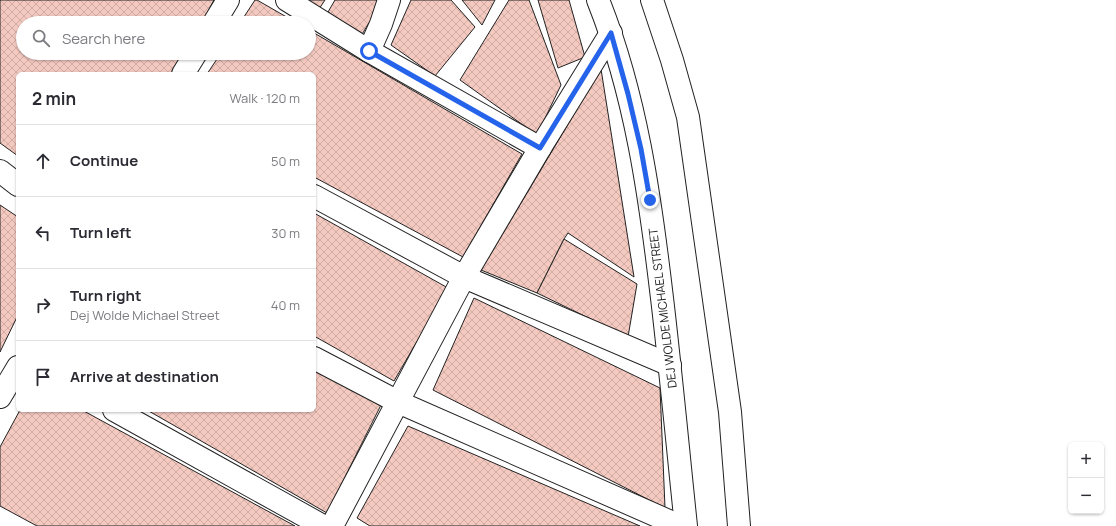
<!DOCTYPE html>
<meta charset="utf-8">
<style>
:root{--surface:#fff;--page:#f7f7f7;--text:#2b2b33;--muted:#7c7c81;--line:#e1e1e2}
body{margin:0;font-family:Manrope,sans-serif;background:var(--page);color:var(--text)}
.controls{position:absolute;right:12px;bottom:12px;display:grid;overflow:hidden;border-radius:6px;box-shadow:0 1px 3px #0004}
.controls button{width:36px;height:36px;display:grid;place-items:center;padding:0;border:0;border-bottom:1px solid var(--line);background:var(--surface);color:var(--text);font:20px sans-serif}
.stop{position:absolute;width:12px;height:12px;margin:-9px;border:3px solid #2563eb;border-radius:50%;background:#fff}
.stop.end{background:#2563eb;border-color:#fff;box-shadow:0 1px 4px #0008}
.list{margin:0;padding:0;list-style:none}
h2{display:flex;justify-content:space-between;align-items:center;height:52px;margin:0;padding:0 16px;font-size:17px}
h2 small{font-size:13px;font-weight:400;color:var(--muted)}
.list li{display:grid;grid-template-columns:26px 1fr auto;gap:12px;align-items:center;box-sizing:border-box;height:72px;padding:0 16px;border-top:1px solid var(--line)}
.list b{display:block;font-size:15px;white-space:nowrap}
.list p{margin:0;font-size:13px;white-space:nowrap;color:var(--muted)}
.list em{font-size:13px;font-style:normal;color:var(--muted)}
.icon{flex:none;width:22px;height:22px;fill:none;stroke:currentColor;stroke-width:2;stroke-linecap:round;stroke-linejoin:round}
.map{position:relative;flex:none;width:1116px;height:526px;overflow:hidden}
.search{position:absolute;background:var(--surface);box-shadow:0 1px 3px #0004;left:16px;top:16px;width:300px;height:44px;display:flex;align-items:center;gap:10px;box-sizing:border-box;padding:0 14px;border-radius:22px;color:var(--muted);font-size:15px}
.panel{position:absolute;background:var(--surface);box-shadow:0 1px 3px #0004;left:16px;top:72px;width:300px;height:340px;border-radius:6px}
.map>svg:first-child{display:block}
.building{fill:url(#building-cross-hatch);stroke:#222}
.lines{fill:none;stroke-linecap:round;stroke-linejoin:round}
.minor-casing{stroke:#222;stroke-width:24}
.secondary-casing{stroke:#222;stroke-width:24}
.primary-casing{stroke:#222;stroke-width:24}
.minor{stroke:#fff;stroke-width:22}
.secondary{stroke:#fff;stroke-width:22}
.primary{stroke:#fff;stroke-width:22}
.route{stroke:#2563eb;stroke-width:5}
.labels{text-anchor:middle;stroke-width:3;stroke-linejoin:round;paint-order:stroke}
.street-label{font-size:12px;fill:#222;stroke:#fff}
</style>
<div class="map">
<svg width="1116" height="526" viewBox="0 0 1116 526">
<defs>
<pattern id="building-cross-hatch" width="8" height="8" patternUnits="userSpaceOnUse"><rect width="8" height="8" fill="#f3c9c0"/><path d="M0 0l8 8M0 8l8-8" fill="none" stroke="#d0aca5"/></pattern>
</defs>
<rect width="100%" height="100%" fill="#fff"/>
<g class="building">
<path d="M 0,0 L 214,0 L 202,23 L 23,23 L 23,53 L 186,53 L 175,74 L 18,74 L 18,156 L 0,143 Z"/>
<path d="M 255,0 L 257,0 L 297,23 L 240,23 Z"/>
<path d="M 300,0 L 325,0 L 317,12 Z"/>
<path d="M 335,0 L 383,0 L 361,36 L 328,12 Z"/>
<path d="M 411,0 L 451,0 L 475,27 L 435,76 L 391,45 Z"/>
<path d="M 462,0 L 495,0 L 482,25 Z"/>
<path d="M 509,0 L 529,0 L 561,85 L 537,135 L 460,80 Z"/>
<path d="M 538,0 L 569,0 L 585,57 L 558,68 Z"/>
<path d="M 309,30 L 522,154 L 463,257 L 314,177 L 314,74 L 207,74 L 221,53 L 309,53 Z"/>
<path d="M 601,69 L 634,277 L 568,233 L 564,239 L 537,293 L 481,270 Z"/>
<path d="M 0,205 L 18,217 L 18,315 L 0,352 Z"/>
<path d="M 314,213 L 448,288 L 394,381 L 314,336 Z"/>
<path d="M 564,239 L 637,284 L 628,337 L 537,293 Z"/>
<path d="M 474,298 L 660,388 L 665,508 L 433,390 Z"/>
<path d="M 314,369 L 382,403 L 327,513 L 147,410 L 314,410 Z"/>
<path d="M 20,410 L 82,410 L 295,526 L 37,526 L 0,506 L 0,447 Z"/>
<path d="M 408,426 L 640,526 L 370,526 L 357,518 Z"/>
</g>
<g class="lines">
<g class="minor-casing">
<g id="minor">
<path d="M 287,0 L 369,51 L 540,148"/>
<path d="M 369,51 L 381,24 L 389,0"/>
<path d="M 0,171 L 18,185"/>
<path d="M 314,196 L 464,277 L 670,365"/>
<path d="M 314,358 L 398,402 L 680,526"/>
<path d="M 114,410 L 323,526"/>
<path d="M 332,526 L 464,277 L 540,148 L 611,33"/>
</g>
</g>
<g class="secondary-casing">
<g id="secondary">
<path d="M 214,23 L 228,0"/>
<path d="M 183,74 L 196,53"/>
<path d="M 0,397 L 18,367"/>
</g>
</g>
<g class="primary-casing">
<g id="primary">
<path d="M 598,0 C 636,95 650,196 662,298 C 671,374 678,450 686,526"/>
<path d="M 652,0 L 672,60 L 688,117 L 730,412 L 739,526"/>
</g>
</g>
<use href="#minor" class="minor"/>
<use href="#secondary" class="secondary"/>
<use href="#primary" class="primary"/>
</g>
<g class="lines">
<path class="route" d="M 369,51 L 540,148 L 611,33 L 628,94 L 641,149 L 650,200"/>
</g>
<g class="labels">
<g class="street-label">
<text transform="translate(663 308) rotate(-97)" y="4">DEJ WOLDE MICHAEL STREET</text>
</g>
</g>
</svg>
<div class="controls">
<button>+</button>
<button>−</button>
</div>
<div class="stop" style="left:369px;top:51px"></div>
<div class="stop end" style="left:650px;top:200px"></div>
<div class="search"><svg class="icon" aria-label="search" viewBox="0 0 24 24"><circle cx="10" cy="10" r="6"/><path d="M15 15l6 6"/></svg>Search here</div>
<section class="panel">
<h2>2 min<small>Walk · 120 m</small></h2>
<ul class="list">
<li><svg class="icon" aria-label="ahead" viewBox="0 0 24 24"><path d="M12 20V5M6 11l6-6 6 6"/></svg><div><b>Continue</b></div><em>50 m</em></li>
<li><svg class="icon" aria-label="left" viewBox="0 0 24 24"><path d="M17 20v-9H6M10 6l-5 5 5 5"/></svg><div><b>Turn left</b></div><em>30 m</em></li>
<li><svg class="icon" aria-label="right" viewBox="0 0 24 24"><path d="M7 20v-9h11M14 6l5 5-5 5"/></svg><div><b>Turn right</b><p>Dej Wolde Michael Street</p></div><em>40 m</em></li>
<li><svg class="icon" aria-label="arrive" viewBox="0 0 24 24"><path d="M6 21V4h12l-3 4 3 4H6"/></svg><div><b>Arrive at destination</b></div></li>
</ul>
</section>
</div>
